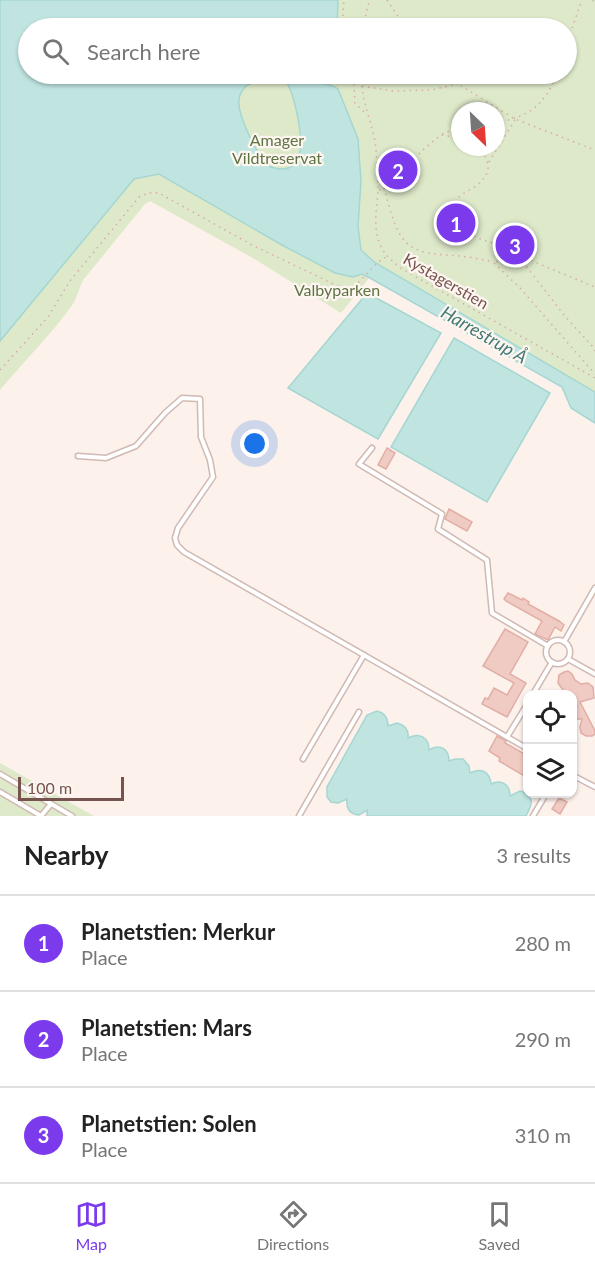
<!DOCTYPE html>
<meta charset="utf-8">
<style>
:root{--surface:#fff;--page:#f2f2f2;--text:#222;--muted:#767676;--line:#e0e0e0;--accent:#7c3aed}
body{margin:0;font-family:Lato,sans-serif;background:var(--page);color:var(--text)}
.controls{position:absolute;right:18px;bottom:18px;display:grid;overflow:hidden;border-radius:12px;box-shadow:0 2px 4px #0004}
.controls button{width:54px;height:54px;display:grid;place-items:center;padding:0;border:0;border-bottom:2px solid var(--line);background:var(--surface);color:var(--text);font:30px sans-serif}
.compass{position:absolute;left:451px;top:102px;width:54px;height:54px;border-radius:50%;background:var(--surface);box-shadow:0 2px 4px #0004;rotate:155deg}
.scale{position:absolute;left:18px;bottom:15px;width:106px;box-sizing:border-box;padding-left:6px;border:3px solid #76534f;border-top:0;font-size:16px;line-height:21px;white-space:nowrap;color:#76534f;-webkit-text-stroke:4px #fef6f1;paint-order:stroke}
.you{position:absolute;left:255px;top:444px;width:21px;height:21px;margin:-15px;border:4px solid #fff;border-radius:50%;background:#1a73e8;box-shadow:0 0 0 9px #1a73e833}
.badge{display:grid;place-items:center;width:39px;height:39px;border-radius:50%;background:var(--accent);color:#fff;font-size:20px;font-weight:700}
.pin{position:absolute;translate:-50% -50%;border:3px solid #fff;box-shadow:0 2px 6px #0006}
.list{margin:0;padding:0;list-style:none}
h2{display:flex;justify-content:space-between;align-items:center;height:78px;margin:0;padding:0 24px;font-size:26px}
h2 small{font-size:20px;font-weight:400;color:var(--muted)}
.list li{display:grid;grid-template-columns:39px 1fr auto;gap:18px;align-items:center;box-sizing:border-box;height:96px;padding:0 24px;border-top:2px solid var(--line)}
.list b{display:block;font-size:22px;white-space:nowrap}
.list p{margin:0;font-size:20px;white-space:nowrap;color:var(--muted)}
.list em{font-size:20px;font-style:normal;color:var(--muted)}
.icon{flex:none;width:33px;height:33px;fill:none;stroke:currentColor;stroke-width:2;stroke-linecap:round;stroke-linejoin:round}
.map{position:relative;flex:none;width:595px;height:816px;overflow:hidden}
.search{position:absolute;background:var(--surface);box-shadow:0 2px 4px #0004;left:18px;right:18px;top:18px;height:66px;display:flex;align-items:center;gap:15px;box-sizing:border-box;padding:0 21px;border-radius:33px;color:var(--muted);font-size:22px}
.sheet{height:366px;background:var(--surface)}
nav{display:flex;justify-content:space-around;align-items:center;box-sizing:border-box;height:84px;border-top:2px solid var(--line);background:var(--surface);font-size:16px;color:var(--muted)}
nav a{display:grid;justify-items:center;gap:3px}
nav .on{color:var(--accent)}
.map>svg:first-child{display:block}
.green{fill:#dee9c9;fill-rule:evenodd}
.water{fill:#c0e5e1;stroke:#a6d6d2;stroke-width:1.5;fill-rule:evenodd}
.building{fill:#f0cbc4;stroke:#e1aea5;stroke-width:1.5}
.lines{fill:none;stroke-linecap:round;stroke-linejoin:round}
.lane-casing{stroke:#d0b9b3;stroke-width:7}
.path{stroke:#d5ada6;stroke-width:1.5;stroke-dasharray:1.5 4.5;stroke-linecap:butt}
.lane{stroke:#fff;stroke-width:4}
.labels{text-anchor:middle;stroke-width:4.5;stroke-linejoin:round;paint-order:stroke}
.park-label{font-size:16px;fill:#5e7444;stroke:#fef6f1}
.street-label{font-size:16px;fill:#76534f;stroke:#fef6f1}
.water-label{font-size:18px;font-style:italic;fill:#427976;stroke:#fef6f1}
</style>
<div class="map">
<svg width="595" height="816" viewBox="0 0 595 816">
<rect width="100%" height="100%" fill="#fcf1eb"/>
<g class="green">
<path d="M 0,0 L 595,0 L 595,392 L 372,261 L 177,184 L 284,245 L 364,273 L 370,277 L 341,313 L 251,257 L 150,201 L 145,204 L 84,279 C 79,286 78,296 73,304 C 51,335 24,361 0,390 ZM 338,6 L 337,28 L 566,28 L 566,74 L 334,74 L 325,77 L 325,74 L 28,74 L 28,28 ZM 460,111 L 496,111 L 496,147 L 460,147 Z"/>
<path d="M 0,763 L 94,816 L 0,816 Z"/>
</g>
<g class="water">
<path d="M 0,0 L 338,0 L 337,28 L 28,28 L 28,74 L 334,74 L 322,78 L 318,80 C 324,86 330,83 338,89 L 358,139 L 361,181 L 358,226 L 361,250 L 374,262 L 595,392 L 595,423 L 571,408 L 562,387 L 370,278 L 362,274 L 353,277 L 335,273 L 282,245 L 159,174 L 134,179 L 0,341 ZM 266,79 L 285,80 C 293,89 299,121 300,133 C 302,148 301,168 283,169 C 279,169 273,168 269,166 C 258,158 237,114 239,100 C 239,96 242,90 245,87 C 250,82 259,81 266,79 Z"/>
<path d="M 367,293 L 441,333 L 378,439 L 288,388 Z"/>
<path d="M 454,338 L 550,393 L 487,502 L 391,447 Z"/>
<path d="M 377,711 C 385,713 388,718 388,726 L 397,723 C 405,725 409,730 408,738 C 419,732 429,737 429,750 C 440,743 449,749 449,761 L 455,759 L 463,759 L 469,766 L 470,773 C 481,767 490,772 491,784 C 501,779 510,784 510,796 L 520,791 C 536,795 532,805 526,816 L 367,816 L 367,810 L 359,815 C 349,814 346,808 347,799 L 338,803 L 331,802 L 327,797 L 327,787 L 367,715 Z"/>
</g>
<g class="building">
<path d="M 387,448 L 395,453 L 386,469 L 378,465 Z"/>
<path d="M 449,509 L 472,522 L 467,531 L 445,519 Z"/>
<path d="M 508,593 L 522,600 L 523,598 L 529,602 L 528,604 L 559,621 L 564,625 L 561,631 L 555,627 L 548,640 L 535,634 L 542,621 L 506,601 L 504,599 Z"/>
<path d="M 505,629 L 528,642 L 510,674 L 526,683 L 507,717 L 482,704 L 485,698 L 488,699 L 494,688 L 507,695 L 514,683 L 483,666 Z"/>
<path d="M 568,671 L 572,674 L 575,680 L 581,684 L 588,683 L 593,687 L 594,698 L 580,702 L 595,731 L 595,734 L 592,736 L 586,736 L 581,733 L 580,727 L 582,719 L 573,719 L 573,694 L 566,694 L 558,683 L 559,675 L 564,672 Z"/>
<path d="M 497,736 L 506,741 L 505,743 L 528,756 L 528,778 L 499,761 L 500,758 L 489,751 Z"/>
<path d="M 559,798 L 567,802 L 560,814 L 552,809 Z"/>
</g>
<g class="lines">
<g class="lane-casing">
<g id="lane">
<path d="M 372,448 L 359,464 L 442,514 L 438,529 L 487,560 L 492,613 L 548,646"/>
<path d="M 78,456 L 106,458 L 136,446 L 165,413 L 182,398 L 200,399 L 201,437 L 210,460 L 213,477 L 178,528 L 175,538 L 177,545 L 184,552 L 528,749"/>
<circle cx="558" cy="652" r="12"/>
<path d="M 564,642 L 595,588"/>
<path d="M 568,659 L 595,674"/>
<path d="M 533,694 L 552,662"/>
<path d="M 507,737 L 528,703"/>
<path d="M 303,759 L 364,655"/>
<path d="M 0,774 L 72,816"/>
<path d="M 572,775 L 595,787"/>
<path d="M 0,792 L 41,816 L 51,804"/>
<path d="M 299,816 L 359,712"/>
<path d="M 533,816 L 546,794"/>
</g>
</g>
<g class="path">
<path d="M 387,0 L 406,28"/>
<path d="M 593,0 L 595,6"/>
<path d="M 342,28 L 344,0"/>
<path d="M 363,28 L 368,5 L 370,0"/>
<path d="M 566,45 L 582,0"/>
<path d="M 347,74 L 354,85 L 355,103 L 367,115"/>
<path d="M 361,74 C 361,97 370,118 375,141 C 377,157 378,175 378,191 C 377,208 373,225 379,242 C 384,255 392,261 402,269 L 595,378"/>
<path d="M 447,74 L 458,84 L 515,119 L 595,150"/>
<path d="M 362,86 L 393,91 L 431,90 L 458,84"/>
<path d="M 496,123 C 530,116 544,106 557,74"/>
<path d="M 442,134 L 460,127"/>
<path d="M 477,147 C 491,160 493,173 476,186 C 471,190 462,193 457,199 C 448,212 466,230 476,237 C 482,240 488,241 494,244 C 502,248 510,252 519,256 L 513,260 L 493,262 L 520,288 L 595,374"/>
<path d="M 489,162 L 515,120"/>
<path d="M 384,188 C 389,204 392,222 401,236 C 414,256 439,254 460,256 C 471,257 482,260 492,261"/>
<path d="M 379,190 L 384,188 L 425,148 L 441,135 L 460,138"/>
<path d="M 520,256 L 595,287"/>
<path d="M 519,257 L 564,315 L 592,346 L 595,351"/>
<path d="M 0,370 L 48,317 L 70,281 L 139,197 L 148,193 L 159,193 L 252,245 L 342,288 L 349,289 L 355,286 L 378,262 L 386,257"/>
</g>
<use href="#lane" class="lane"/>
</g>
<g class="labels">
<g class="park-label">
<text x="277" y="146">Amager<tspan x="277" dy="18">Vildtreservat</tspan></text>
<text x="337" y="296">Valbyparken</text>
</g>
<g class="street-label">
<text transform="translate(446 281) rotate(30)" y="6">Kystagerstien</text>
</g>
<g class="water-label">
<text transform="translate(484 335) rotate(30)" y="6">Harrestrup Å</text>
</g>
</g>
</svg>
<div class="controls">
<button><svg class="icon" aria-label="locate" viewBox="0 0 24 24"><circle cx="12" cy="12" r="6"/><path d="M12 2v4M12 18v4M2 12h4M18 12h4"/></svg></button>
<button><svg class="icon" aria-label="layers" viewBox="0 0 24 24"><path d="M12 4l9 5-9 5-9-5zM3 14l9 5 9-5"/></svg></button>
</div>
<svg class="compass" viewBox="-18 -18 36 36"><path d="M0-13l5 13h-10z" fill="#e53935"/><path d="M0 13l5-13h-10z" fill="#767676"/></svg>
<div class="scale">100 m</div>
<div class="you"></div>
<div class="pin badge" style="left:456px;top:223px">1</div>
<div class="pin badge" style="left:398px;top:170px">2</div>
<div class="pin badge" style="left:515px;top:245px">3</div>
<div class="search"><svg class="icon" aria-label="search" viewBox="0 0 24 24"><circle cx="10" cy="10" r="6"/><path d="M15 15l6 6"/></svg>Search here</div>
</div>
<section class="sheet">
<h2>Nearby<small>3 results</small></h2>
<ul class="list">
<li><span class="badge">1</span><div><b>Planetstien: Merkur</b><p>Place</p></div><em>280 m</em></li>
<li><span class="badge">2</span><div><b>Planetstien: Mars</b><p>Place</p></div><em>290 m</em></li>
<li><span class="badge">3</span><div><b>Planetstien: Solen</b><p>Place</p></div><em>310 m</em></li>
</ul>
</section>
<nav>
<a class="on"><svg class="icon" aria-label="map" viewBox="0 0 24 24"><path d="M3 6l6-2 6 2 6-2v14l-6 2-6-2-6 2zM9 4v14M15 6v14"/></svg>Map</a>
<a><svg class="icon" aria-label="directions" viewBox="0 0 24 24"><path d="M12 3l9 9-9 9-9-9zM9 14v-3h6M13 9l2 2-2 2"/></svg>Directions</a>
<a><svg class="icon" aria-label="saved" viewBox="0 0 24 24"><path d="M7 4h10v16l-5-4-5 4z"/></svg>Saved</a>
</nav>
